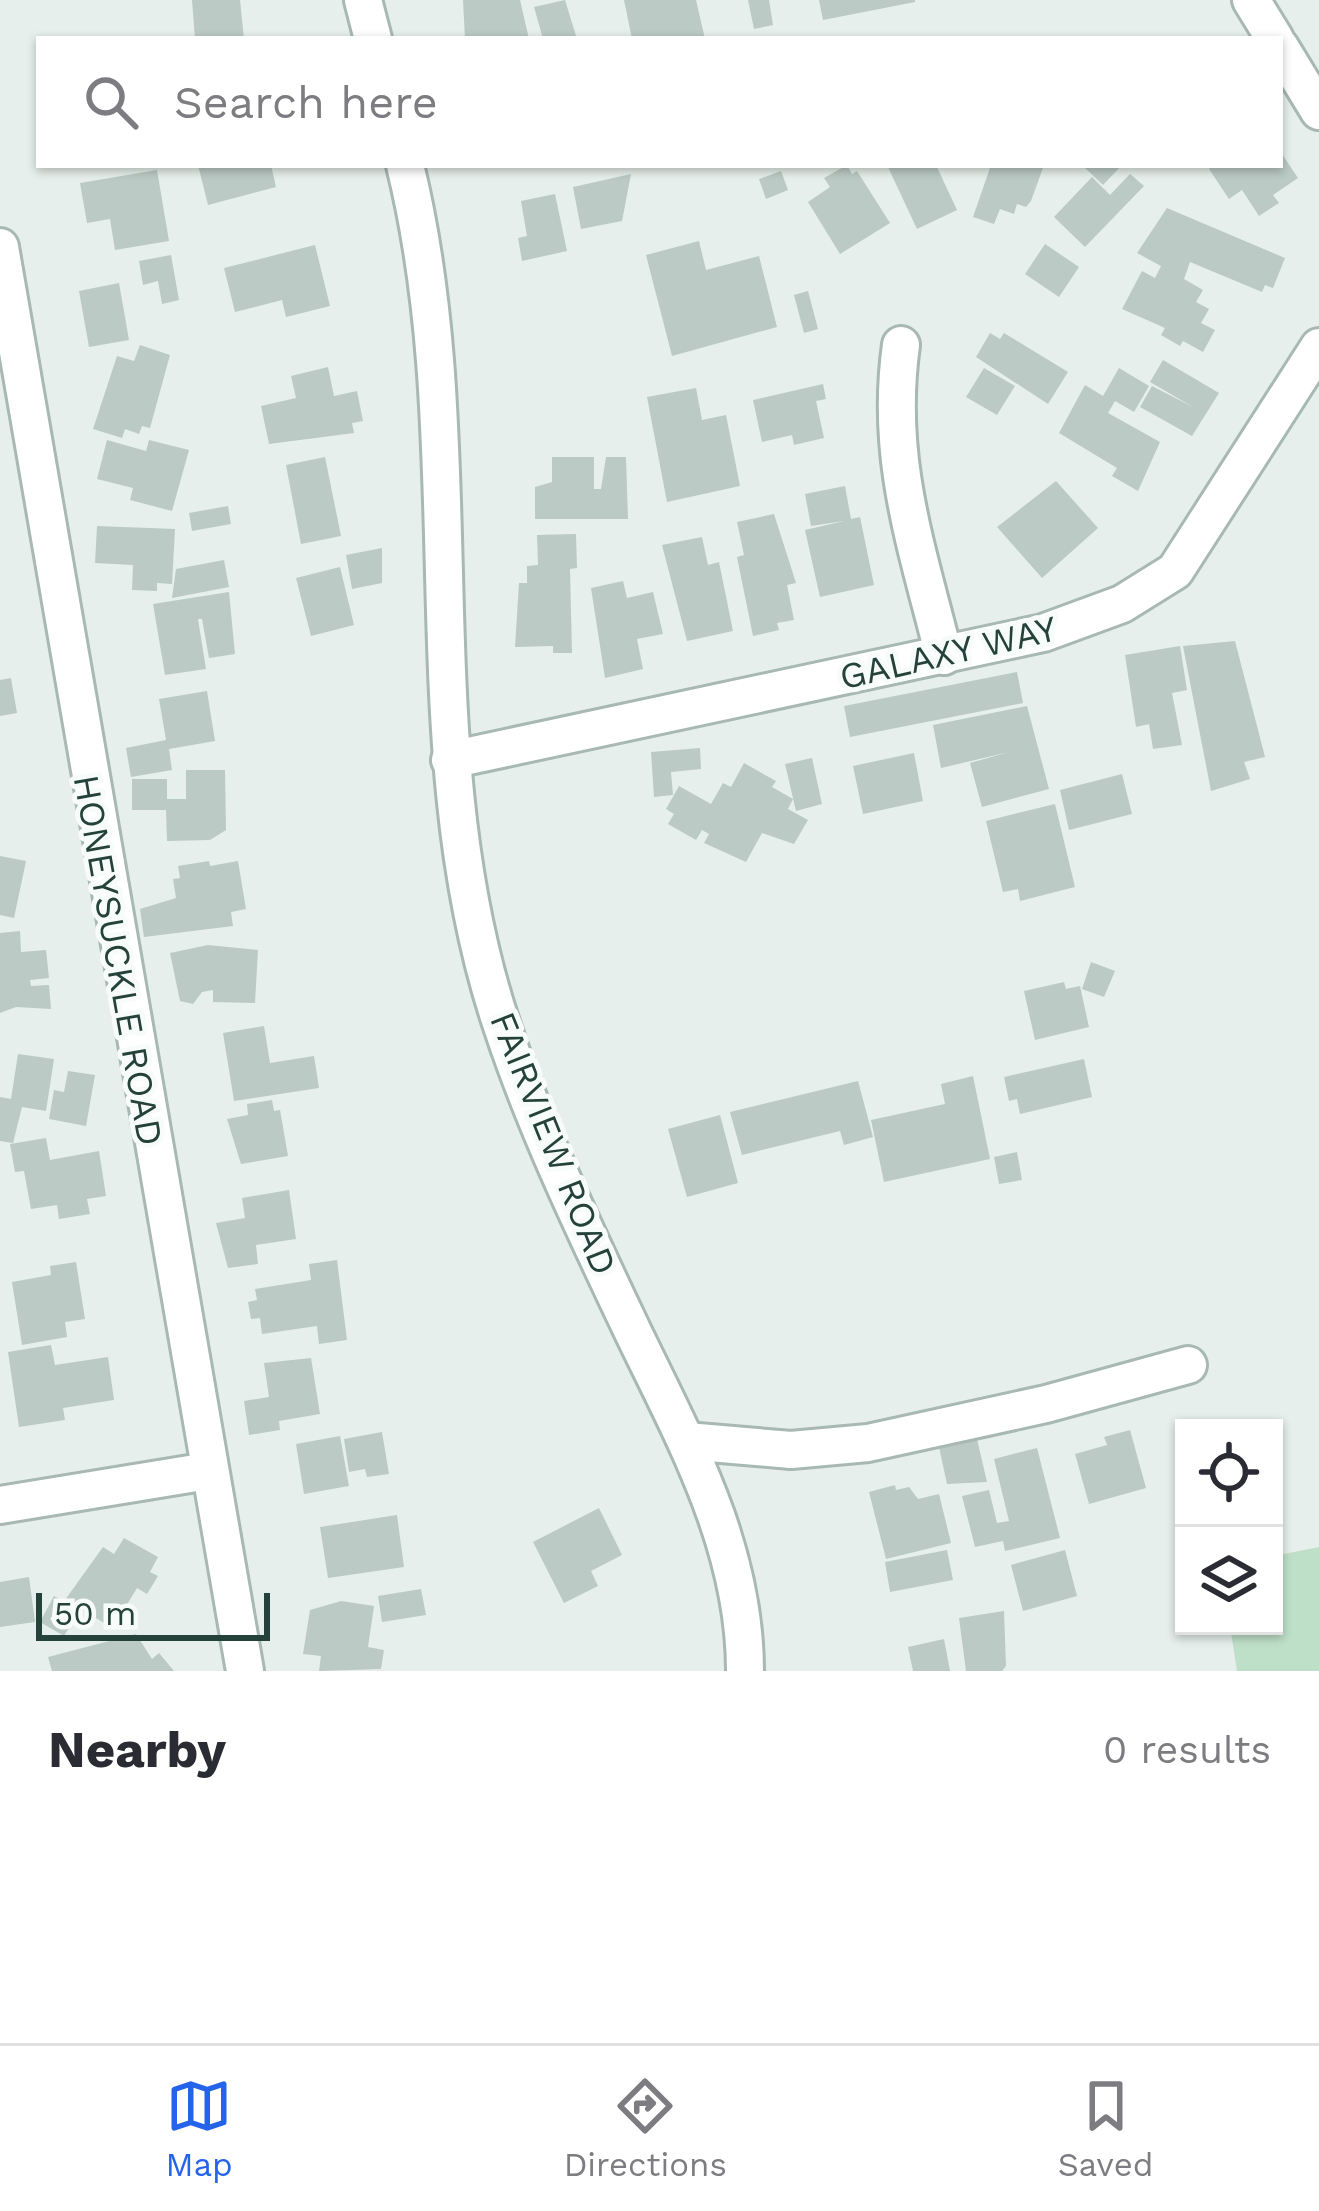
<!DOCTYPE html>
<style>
:root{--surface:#fff;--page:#f2f2f3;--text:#2b2b33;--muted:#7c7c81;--line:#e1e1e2;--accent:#2563eb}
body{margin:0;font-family:"Work Sans",sans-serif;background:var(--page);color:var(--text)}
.controls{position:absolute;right:36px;bottom:36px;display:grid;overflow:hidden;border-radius:0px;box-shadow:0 3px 9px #0004}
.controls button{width:108px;height:108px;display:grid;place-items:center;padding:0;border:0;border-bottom:3px solid var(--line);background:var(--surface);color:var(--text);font:60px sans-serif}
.scale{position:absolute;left:36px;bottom:30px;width:234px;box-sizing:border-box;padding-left:12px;border:6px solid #24423a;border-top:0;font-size:33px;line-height:42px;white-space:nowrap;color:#24423a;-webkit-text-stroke:9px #f7fbf9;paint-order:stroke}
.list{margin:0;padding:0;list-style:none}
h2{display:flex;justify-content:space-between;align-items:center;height:156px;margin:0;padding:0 48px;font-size:51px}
h2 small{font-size:39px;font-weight:400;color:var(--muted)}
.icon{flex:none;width:66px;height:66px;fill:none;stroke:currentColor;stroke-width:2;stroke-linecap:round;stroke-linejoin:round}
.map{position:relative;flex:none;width:1319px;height:1671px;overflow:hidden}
.search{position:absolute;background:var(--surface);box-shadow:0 3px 9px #0004;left:36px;right:36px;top:36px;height:132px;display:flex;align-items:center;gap:30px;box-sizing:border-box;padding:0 42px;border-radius:0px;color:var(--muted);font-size:45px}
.sheet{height:372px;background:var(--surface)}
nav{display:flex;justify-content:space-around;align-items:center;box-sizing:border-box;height:168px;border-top:3px solid var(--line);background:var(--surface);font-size:33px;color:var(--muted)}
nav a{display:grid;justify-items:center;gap:6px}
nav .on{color:var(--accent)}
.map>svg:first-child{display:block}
.green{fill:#bfe0c8}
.building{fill:#bbcac4}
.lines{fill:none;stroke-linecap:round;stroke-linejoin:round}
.minor-casing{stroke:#a8b8b2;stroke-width:42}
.minor{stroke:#fff;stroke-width:36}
.labels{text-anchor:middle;stroke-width:10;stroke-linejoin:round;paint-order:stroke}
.street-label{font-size:36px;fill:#24423a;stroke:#f7fbf9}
</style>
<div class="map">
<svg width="1319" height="1671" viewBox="0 0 1319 1671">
<rect width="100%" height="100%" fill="#e6efeb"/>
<path class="green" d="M 1319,1547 L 1319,1671 L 1237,1671 L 1230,1626 L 1274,1626 L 1274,1556 Z"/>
<g class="building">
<path d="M 192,0 L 240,0 L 244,39 L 195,39 Z"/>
<path d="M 463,0 L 520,0 L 529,39 L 465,39 Z"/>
<path d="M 565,0 L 577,39 L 543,39 L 534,7 Z"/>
<path d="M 624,0 L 696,0 L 705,39 L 632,39 Z"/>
<path d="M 748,0 L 769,0 L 773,25 L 754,29 Z"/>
<path d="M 819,0 L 915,0 L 915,2 L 823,20 Z"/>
<path d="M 1280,151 L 1298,178 L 1273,195 L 1279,203 L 1259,216 L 1242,190 L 1229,199 L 1209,169 L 1212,165 L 1280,165 Z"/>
<path d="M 198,165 L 271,165 L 276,187 L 208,205 Z"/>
<path d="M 847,165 L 852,174 L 857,171 L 890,223 L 840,254 L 808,202 L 830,187 L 824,178 Z"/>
<path d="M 887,165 L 936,165 L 957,210 L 917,229 Z"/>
<path d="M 991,165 L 1044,165 L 1031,201 L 1026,207 L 1017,204 L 1014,214 L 1000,209 L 994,224 L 973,217 Z"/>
<path d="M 1082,165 L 1122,165 L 1103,185 Z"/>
<path d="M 157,170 L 169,241 L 115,250 L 110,219 L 87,223 L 80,183 Z"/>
<path d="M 781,171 L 788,190 L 766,199 L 759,179 Z"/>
<path d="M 631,174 L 622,221 L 581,229 L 573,187 Z"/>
<path d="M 1130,174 L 1144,186 L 1085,247 L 1054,217 L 1092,177 L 1110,195 Z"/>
<path d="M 555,194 L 567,251 L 522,261 L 518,238 L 527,236 L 521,201 Z"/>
<path d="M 1167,208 L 1285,258 L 1273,288 L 1265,285 L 1262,292 L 1190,262 L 1184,279 L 1203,290 L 1196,302 L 1209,309 L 1201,323 L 1215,330 L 1203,352 L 1183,341 L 1180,346 L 1161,335 L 1165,328 L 1122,309 L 1142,271 L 1155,278 L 1161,266 L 1137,253 Z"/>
<path d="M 699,241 L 706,270 L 759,256 L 777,327 L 672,356 L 646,255 Z"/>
<path d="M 1045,244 L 1079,267 L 1059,297 L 1025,274 Z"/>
<path d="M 315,245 L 330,306 L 286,317 L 282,300 L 235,312 L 224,268 Z"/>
<path d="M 171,255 L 179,300 L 162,304 L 158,281 L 143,285 L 139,261 Z"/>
<path d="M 119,283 L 129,340 L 89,347 L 79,291 Z"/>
<path d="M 808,291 L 818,329 L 804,333 L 794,295 Z"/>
<path d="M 990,333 L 1000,339 L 1004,333 L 1068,372 L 1048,404 L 976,357 Z"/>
<path d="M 140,345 L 170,355 L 150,428 L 142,426 L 139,434 L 125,429 L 122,438 L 93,429 L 117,356 L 134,361 Z"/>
<path d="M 1163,360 L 1219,393 L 1192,436 L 1140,407 L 1152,386 L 1193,407 L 1150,382 Z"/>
<path d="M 328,367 L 334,396 L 357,391 L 363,421 L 352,423 L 354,433 L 269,444 L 261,406 L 296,398 L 291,376 Z"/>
<path d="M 984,368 L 1015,386 L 997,415 L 966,397 Z"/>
<path d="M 1119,368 L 1149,386 L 1134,412 L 1115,401 L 1108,413 L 1160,442 L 1138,491 L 1112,476 L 1117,468 L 1059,433 L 1085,385 L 1103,396 Z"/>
<path d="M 823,384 L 826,399 L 816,401 L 824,438 L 794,445 L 792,435 L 762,442 L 753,400 Z"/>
<path d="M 696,388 L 702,420 L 726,415 L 740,486 L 667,502 L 647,397 Z"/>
<path d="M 107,440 L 146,451 L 149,440 L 189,450 L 172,511 L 130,500 L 133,488 L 97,479 Z"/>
<path d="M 325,457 L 341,536 L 301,544 L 286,465 Z"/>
<path d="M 552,457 L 594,457 L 594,489 L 601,489 L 606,457 L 626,457 L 628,519 L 535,519 L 535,487 L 552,482 Z"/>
<path d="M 1056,481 L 1098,528 L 1042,578 L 997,527 Z"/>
<path d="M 845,486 L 851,519 L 860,517 L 874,585 L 820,597 L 805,530 L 844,521 L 811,526 L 805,494 Z"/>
<path d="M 228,506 L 231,524 L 192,531 L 189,513 Z"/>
<path d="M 774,514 L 796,583 L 787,585 L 794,620 L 777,623 L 779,630 L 753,636 L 737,557 L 744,555 L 737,522 Z"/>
<path d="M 97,526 L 175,529 L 172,584 L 157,583 L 157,591 L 132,590 L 133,565 L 95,563 Z"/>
<path d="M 576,534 L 577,568 L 570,569 L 572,653 L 553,653 L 553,646 L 515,647 L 519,583 L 527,583 L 527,566 L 538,565 L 537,535 Z"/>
<path d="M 702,537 L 708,565 L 719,562 L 733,631 L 687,641 L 662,545 Z"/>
<path d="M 382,548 L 382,583 L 352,589 L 346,555 Z"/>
<path d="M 224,560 L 229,587 L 172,598 L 176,569 Z"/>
<path d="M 340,567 L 354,625 L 311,636 L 296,578 Z"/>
<path d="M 623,581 L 627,598 L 653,592 L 663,634 L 637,639 L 643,669 L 605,678 L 591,588 Z"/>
<path d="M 229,592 L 235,654 L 209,658 L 202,619 L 198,619 L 206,669 L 165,675 L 153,604 Z"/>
<path d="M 1235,641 L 1265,757 L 1244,762 L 1250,779 L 1211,791 L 1183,646 Z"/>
<path d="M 1180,646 L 1187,690 L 1172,693 L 1182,745 L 1153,749 L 1149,724 L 1136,727 L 1125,655 Z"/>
<path d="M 1017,672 L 1023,703 L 850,737 L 844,706 Z"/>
<path d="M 11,678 L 17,713 L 0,716 L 0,680 Z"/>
<path d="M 207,691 L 215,741 L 169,749 L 172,770 L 131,777 L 126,748 L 166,740 L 159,699 Z"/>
<path d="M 1027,706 L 1049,789 L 982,807 L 970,763 L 1009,752 L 941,768 L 933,725 Z"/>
<path d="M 700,748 L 701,769 L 671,772 L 673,795 L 654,797 L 651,752 Z"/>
<path d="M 914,753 L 923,801 L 863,814 L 853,766 Z"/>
<path d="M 812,758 L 822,804 L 796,811 L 785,764 Z"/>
<path d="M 744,763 L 776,781 L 772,787 L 793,799 L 788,809 L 808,820 L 794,844 L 762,833 L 746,862 L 704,843 L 709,834 L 702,830 L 696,840 L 668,824 L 674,814 L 666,809 L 679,786 L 711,804 L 723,783 L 731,787 Z"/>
<path d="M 186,770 L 225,770 L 226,830 L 210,840 L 167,841 L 166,810 L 132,810 L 132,779 L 167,779 L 167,799 L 186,799 Z"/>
<path d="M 1122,774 L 1132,814 L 1069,830 L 1060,790 Z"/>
<path d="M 1055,804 L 1075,887 L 1020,901 L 1018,889 L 1003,892 L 986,821 Z"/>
<path d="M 0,856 L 26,861 L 14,918 L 0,915 Z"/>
<path d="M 209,861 L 210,866 L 238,861 L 246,909 L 231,912 L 233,926 L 144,937 L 140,909 L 176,898 L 173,879 L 180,878 L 178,866 Z"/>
<path d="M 20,931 L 21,952 L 46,950 L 49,978 L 30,980 L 31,986 L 49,985 L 51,1009 L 16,1007 L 0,1013 L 0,933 Z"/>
<path d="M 208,945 L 258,950 L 255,1003 L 213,1002 L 213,990 L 202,992 L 193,1004 L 180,1001 L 170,953 Z"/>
<path d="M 1091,962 L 1115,971 L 1104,997 L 1082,989 Z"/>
<path d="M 1064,982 L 1066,989 L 1080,986 L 1089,1027 L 1035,1040 L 1024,991 Z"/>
<path d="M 264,1026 L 270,1063 L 314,1056 L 319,1088 L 234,1101 L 223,1033 Z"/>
<path d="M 18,1054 L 54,1059 L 46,1111 L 22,1107 L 13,1143 L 0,1141 L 0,1097 L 11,1099 Z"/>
<path d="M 1084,1059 L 1092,1097 L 1020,1114 L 1017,1099 L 1009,1101 L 1004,1077 Z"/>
<path d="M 68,1071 L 95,1075 L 86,1126 L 49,1119 L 54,1090 L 64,1092 Z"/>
<path d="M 973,1076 L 990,1159 L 884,1182 L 871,1120 L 945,1104 L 941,1084 Z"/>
<path d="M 858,1081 L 873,1137 L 844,1145 L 840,1131 L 742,1155 L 730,1112 Z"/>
<path d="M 272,1100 L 274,1111 L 280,1110 L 288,1156 L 241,1164 L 227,1119 L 248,1115 L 247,1104 Z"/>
<path d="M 720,1115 L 738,1183 L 687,1197 L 668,1129 Z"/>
<path d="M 46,1138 L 50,1160 L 99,1151 L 106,1196 L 87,1199 L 90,1214 L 59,1219 L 57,1205 L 31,1209 L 24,1171 L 15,1172 L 10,1144 Z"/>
<path d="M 1017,1152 L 1022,1180 L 999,1184 L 994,1157 Z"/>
<path d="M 289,1190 L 296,1239 L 256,1245 L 258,1264 L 228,1268 L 216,1223 L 245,1218 L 242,1198 Z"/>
<path d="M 337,1260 L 347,1340 L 319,1344 L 317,1326 L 262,1334 L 260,1318 L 251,1319 L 248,1302 L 257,1300 L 255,1289 L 311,1280 L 309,1264 Z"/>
<path d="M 76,1262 L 85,1319 L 65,1322 L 67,1337 L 22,1345 L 12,1282 L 51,1275 L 50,1266 Z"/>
<path d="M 51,1345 L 55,1365 L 108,1357 L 114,1400 L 63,1408 L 65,1420 L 19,1427 L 8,1352 Z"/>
<path d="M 311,1358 L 320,1414 L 279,1421 L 280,1430 L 249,1435 L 244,1401 L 269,1397 L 264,1363 Z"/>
<path d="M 1130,1430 L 1146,1488 L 1089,1504 L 1075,1454 L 1107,1445 L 1104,1437 Z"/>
<path d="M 382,1432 L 389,1474 L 367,1477 L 365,1469 L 349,1472 L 344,1439 Z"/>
<path d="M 340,1436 L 349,1486 L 304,1494 L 296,1444 Z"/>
<path d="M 977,1439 L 987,1482 L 947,1484 L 939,1447 Z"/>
<path d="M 1037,1448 L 1060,1538 L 1005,1551 L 1003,1541 L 975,1547 L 962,1496 L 989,1490 L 997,1523 L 1009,1521 L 994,1459 Z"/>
<path d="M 895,1485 L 896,1490 L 909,1487 L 918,1499 L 939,1494 L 951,1543 L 886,1559 L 869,1492 Z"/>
<path d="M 599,1508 L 622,1555 L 591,1571 L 598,1586 L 564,1603 L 533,1542 Z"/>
<path d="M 397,1515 L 404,1567 L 328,1578 L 320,1527 Z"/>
<path d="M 124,1538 L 158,1557 L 150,1572 L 158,1576 L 147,1594 L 137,1588 L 113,1628 L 65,1600 L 103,1547 L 114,1554 Z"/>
<path d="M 947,1550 L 953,1580 L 890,1592 L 885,1562 Z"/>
<path d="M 1065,1550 L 1077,1596 L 1023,1611 L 1011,1565 Z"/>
<path d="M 29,1577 L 35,1622 L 0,1627 L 0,1582 Z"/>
<path d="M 421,1589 L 426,1615 L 382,1622 L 378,1596 Z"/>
<path d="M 54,1596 L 72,1607 L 68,1615 L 74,1619 L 64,1636 L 40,1622 Z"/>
<path d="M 341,1601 L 374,1606 L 368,1647 L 384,1650 L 381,1669 L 319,1671 L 321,1656 L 303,1654 L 310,1610 Z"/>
<path d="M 1004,1611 L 1006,1666 L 1002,1671 L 966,1671 L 959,1618 Z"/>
<path d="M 136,1634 L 152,1659 L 159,1653 L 174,1671 L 52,1671 L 48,1657 Z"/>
<path d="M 944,1639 L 950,1671 L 913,1671 L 908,1647 Z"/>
</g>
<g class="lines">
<g class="minor-casing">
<g id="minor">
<path d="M 363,0 L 373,39"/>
<path d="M 1251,0 L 1275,39"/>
<path d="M 1280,47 L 1319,111"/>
<path d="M 405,165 C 475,448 408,750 503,1029 C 537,1131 586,1233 632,1330 C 685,1440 745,1546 745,1671"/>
<path d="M 0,247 L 245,1671"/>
<path d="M 901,345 C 885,459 917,547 944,656"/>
<path d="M 450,760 L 1043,633 L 1122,604 L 1175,571 L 1319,347"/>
<path d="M 686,1441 L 791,1450 L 868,1443 L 1046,1404 L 1188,1365"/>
<path d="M 0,1505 L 208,1471"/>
</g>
</g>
<use href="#minor" class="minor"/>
</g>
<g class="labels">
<g class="street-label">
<text transform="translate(948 652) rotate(-13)" y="13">GALAXY WAY</text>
<text transform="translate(119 960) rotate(80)" y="13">HONEYSUCKLE ROAD</text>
<text transform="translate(554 1143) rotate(68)" y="13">FAIRVIEW ROAD</text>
</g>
</g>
</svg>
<div class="controls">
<button><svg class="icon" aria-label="locate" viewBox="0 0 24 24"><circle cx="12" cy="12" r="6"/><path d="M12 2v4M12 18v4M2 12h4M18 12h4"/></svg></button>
<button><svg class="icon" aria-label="layers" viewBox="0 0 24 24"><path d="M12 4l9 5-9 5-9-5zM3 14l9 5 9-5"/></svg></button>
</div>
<div class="scale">50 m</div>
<div class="search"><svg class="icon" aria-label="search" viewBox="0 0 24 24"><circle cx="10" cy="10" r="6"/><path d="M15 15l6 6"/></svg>Search here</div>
</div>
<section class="sheet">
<h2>Nearby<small>0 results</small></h2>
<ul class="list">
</ul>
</section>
<nav>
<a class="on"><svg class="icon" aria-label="map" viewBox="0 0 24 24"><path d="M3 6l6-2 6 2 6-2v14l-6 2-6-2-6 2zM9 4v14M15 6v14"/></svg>Map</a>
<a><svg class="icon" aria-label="directions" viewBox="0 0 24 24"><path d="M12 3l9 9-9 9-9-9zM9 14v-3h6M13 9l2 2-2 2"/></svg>Directions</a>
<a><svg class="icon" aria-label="saved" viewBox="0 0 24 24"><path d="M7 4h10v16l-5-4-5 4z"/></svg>Saved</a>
</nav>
